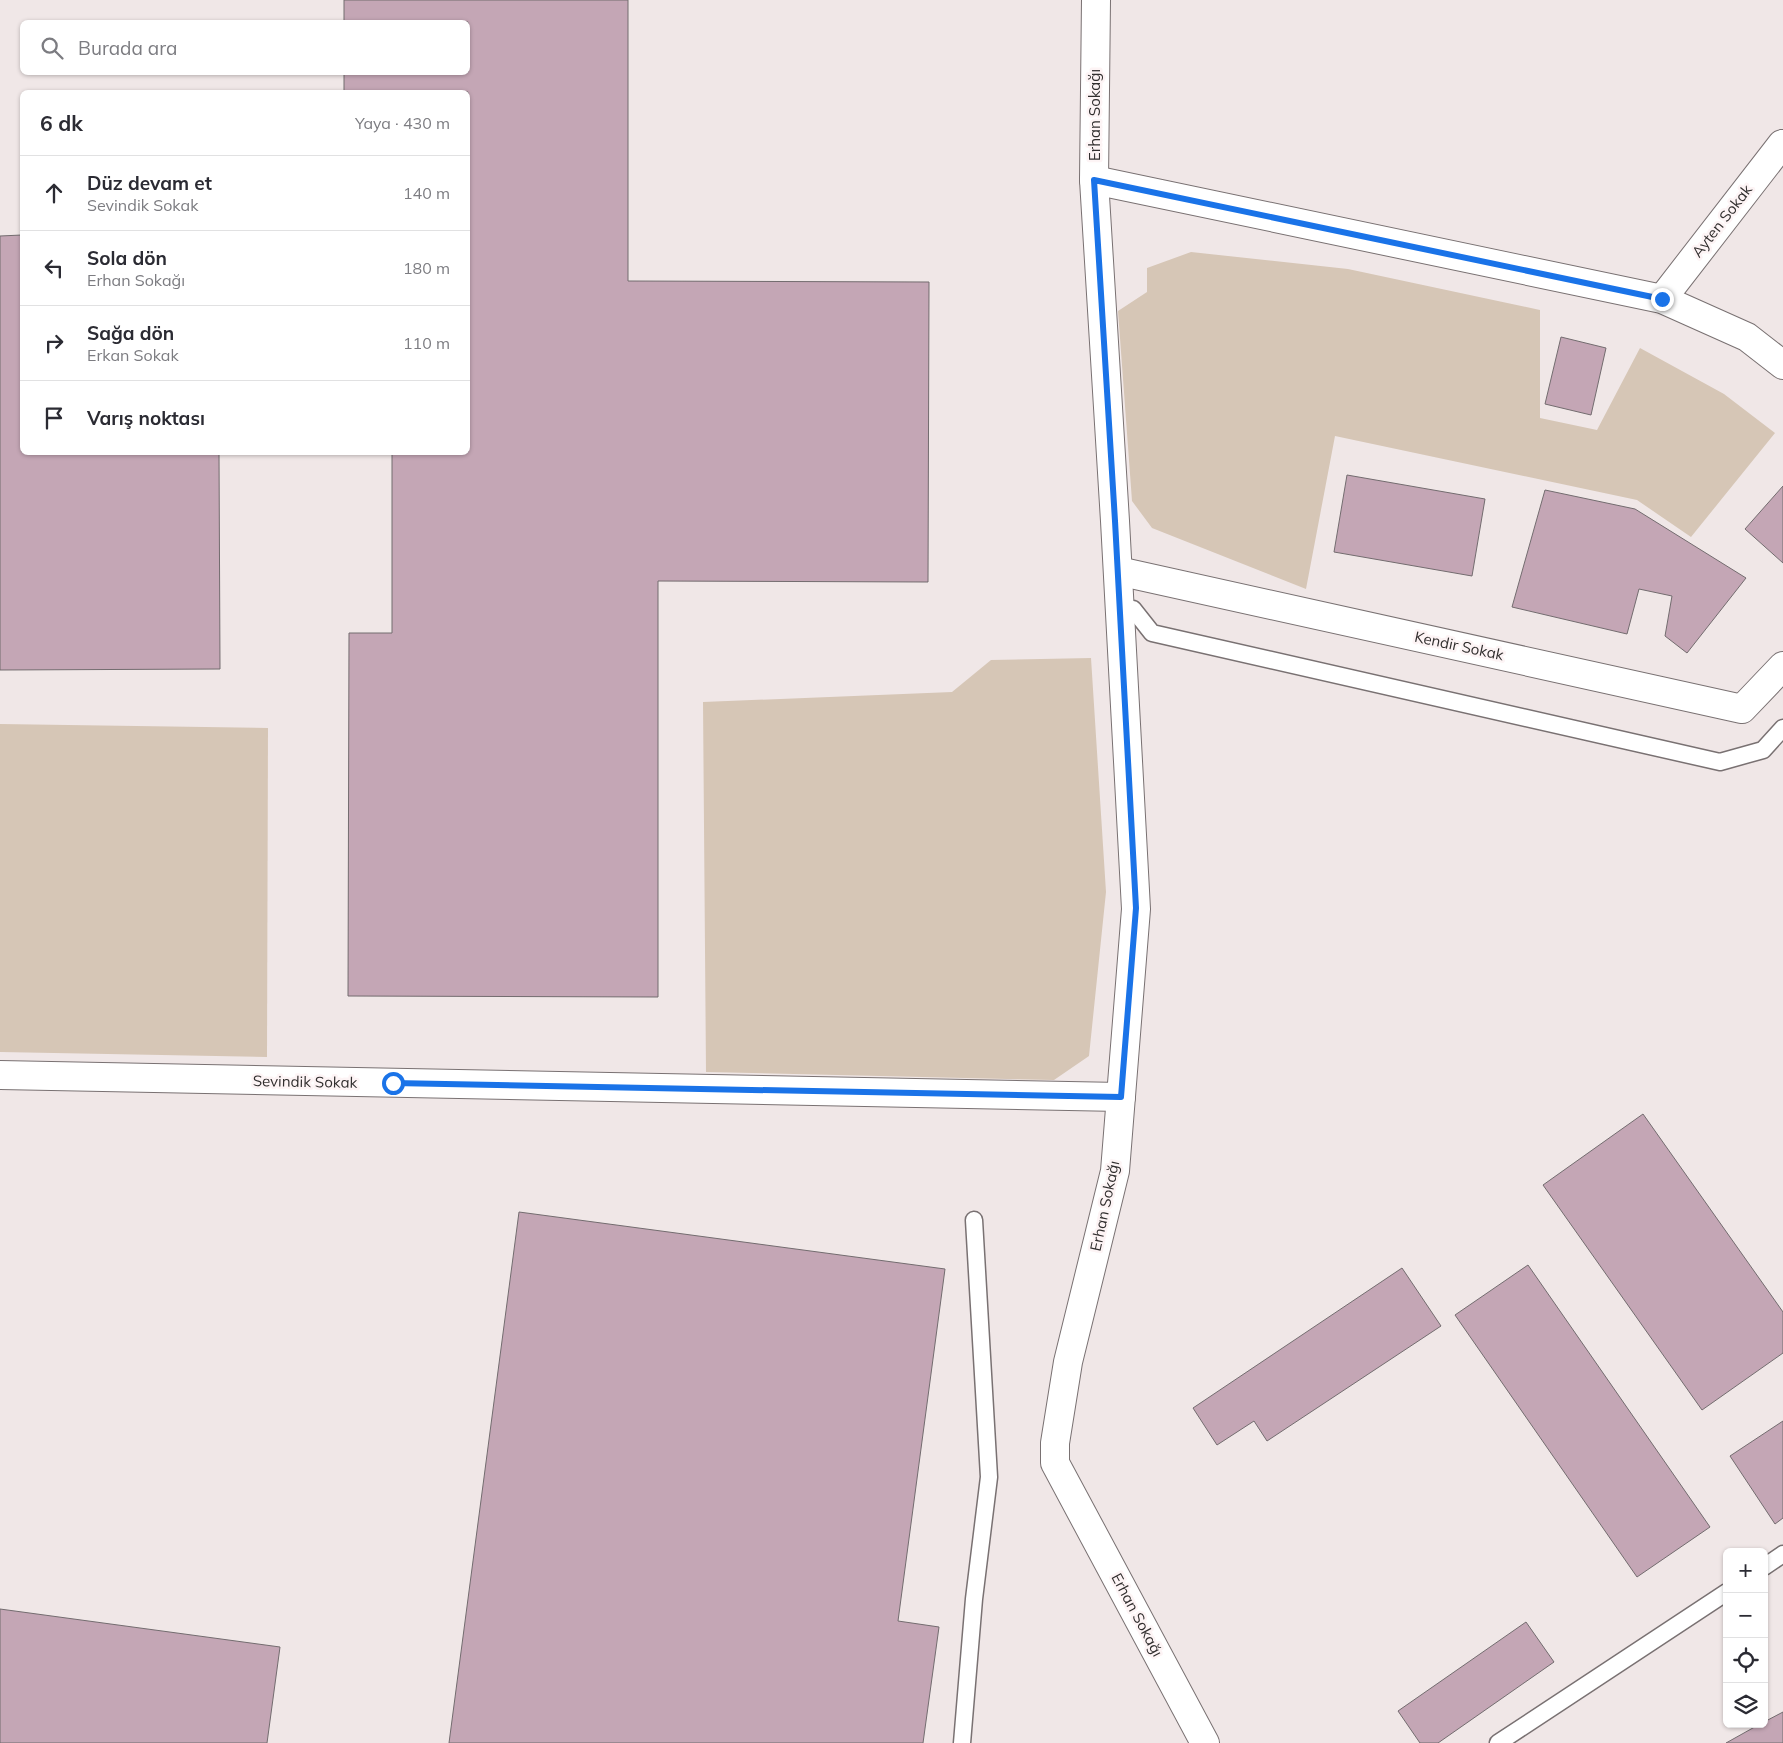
<!DOCTYPE html>
<html lang="tr">
<meta charset="utf-8">
<style>
:root{--surface:#fff;--page:#f2f2f3;--text:#2b2b33;--muted:#7c7c81;--line:#e1e1e2}
body{margin:0;font-family:Mulish,sans-serif;background:var(--page);color:var(--text)}
.controls{position:absolute;right:15px;bottom:15px;display:grid;overflow:hidden;border-radius:8px;box-shadow:0 1px 4px #0004}
.controls button{width:45px;height:45px;display:grid;place-items:center;padding:0;border:0;border-bottom:1px solid var(--line);background:var(--surface);color:var(--text);font:25px sans-serif}
.stop{position:absolute;width:15px;height:15px;margin:-11px;border:4px solid #1a73e8;border-radius:50%;background:#fff}
.stop.end{background:#1a73e8;border-color:#fff;box-shadow:0 1px 5px #0008}
.list{margin:0;padding:0;list-style:none}
h2{display:flex;justify-content:space-between;align-items:center;height:65px;margin:0;padding:0 20px;font-size:21px}
h2 small{font-size:16px;font-weight:400;color:var(--muted)}
.list li{display:grid;grid-template-columns:32px 1fr auto;gap:15px;align-items:center;box-sizing:border-box;height:75px;padding:0 20px;border-top:1px solid var(--line)}
.list b{display:block;font-size:19px;white-space:nowrap}
.list p{margin:0;font-size:16px;white-space:nowrap;color:var(--muted)}
.list em{font-size:16px;font-style:normal;color:var(--muted)}
.icon{flex:none;width:28px;height:28px;fill:none;stroke:currentColor;stroke-width:2;stroke-linecap:round;stroke-linejoin:round}
.map{position:relative;flex:none;width:1783px;height:1743px;overflow:hidden}
.search{position:absolute;background:var(--surface);box-shadow:0 1px 4px #0004;left:20px;top:20px;width:450px;height:55px;display:flex;align-items:center;gap:12px;box-sizing:border-box;padding:0 18px;border-radius:8px;color:var(--muted);font-size:19px}
.panel{position:absolute;background:var(--surface);box-shadow:0 1px 4px #0004;left:20px;top:90px;width:450px;height:365px;border-radius:8px}
.map>svg:first-child{display:block}
.green{fill:#d6c6b6}
.building{fill:#c4a6b5;stroke:#736c6f}
.lines{fill:none;stroke-linecap:round;stroke-linejoin:round}
.lane-casing{stroke:#797172;stroke-width:19}
.street-casing{stroke:#797172;stroke-width:30}
.lane{stroke:#fff;stroke-width:16}
.street{stroke:#fff;stroke-width:28}
.route{stroke:#1a73e8;stroke-width:6}
.labels{text-anchor:middle;stroke-width:5;stroke-linejoin:round;paint-order:stroke}
.street-label{font-size:15px;fill:#312e2e;stroke:#fdf4f5}
</style>
<div class="map">
<svg width="1783" height="1743" viewBox="0 0 1783 1743">
<rect width="100%" height="100%" fill="#f0e7e7"/>
<g class="green">
<path d="M 1191,252 L 1348,269 L 1540,310 L 1540,418 L 1597,430 L 1640,348 L 1724,394 L 1775,433 L 1691,537 L 1637,500 L 1335,436 L 1306,589 L 1152,528 L 1132,501 L 1118,311 L 1147,292 L 1147,268 Z"/>
<path d="M 1091,658 L 1106,892 L 1089,1056 L 1054,1080 L 706,1072 L 703,702 L 952,692 L 991,660 Z"/>
<path d="M 0,724 L 268,728 L 267,1057 L 0,1052 Z"/>
</g>
<g class="building">
<path d="M 344,0 L 628,0 L 628,281 L 929,282 L 928,582 L 658,581 L 658,997 L 348,996 L 349,633 L 392,633 L 392,452 L 468,452 L 468,92 L 344,92 L 344,72 L 468,72 L 468,22 L 344,22 Z"/>
<path d="M 22,235 L 22,452 L 219,452 L 220,669 L 0,670 L 0,236 Z"/>
<path d="M 1561,337 L 1606,348 L 1591,415 L 1545,404 Z"/>
<path d="M 1347,475 L 1485,499 L 1472,576 L 1334,552 Z"/>
<path d="M 1783,486 L 1783,563 L 1745,529 Z"/>
<path d="M 1545,490 L 1635,509 L 1746,578 L 1687,653 L 1665,636 L 1672,596 L 1639,589 L 1627,634 L 1512,607 Z"/>
<path d="M 1643,1114 L 1783,1312 L 1783,1353 L 1702,1410 L 1543,1185 Z"/>
<path d="M 519,1212 L 945,1269 L 898,1621 L 939,1627 L 923,1743 L 449,1743 Z"/>
<path d="M 1528,1265 L 1710,1527 L 1637,1577 L 1455,1315 Z"/>
<path d="M 1402,1268 L 1441,1326 L 1267,1441 L 1254,1421 L 1217,1445 L 1193,1408 Z"/>
<path d="M 1783,1421 L 1783,1518 L 1775,1524 L 1730,1456 Z"/>
<path d="M 0,1609 L 280,1647 L 267,1743 L 0,1743 Z"/>
<path d="M 1526,1622 L 1554,1662 L 1438,1743 L 1420,1743 L 1398,1711 Z"/>
<path d="M 1783,1712 L 1783,1743 L 1726,1743 L 1760,1724 L 1764,1724 L 1764,1722 Z"/>
</g>
<g class="lines">
<g class="lane-casing">
<g id="lane">
<path d="M 1120,612 L 1133,609 L 1152,633 L 1720,762 L 1763,750 L 1783,728"/>
<path d="M 1764,1567 L 1783,1554"/>
<path d="M 962,1743 L 974,1599 L 989,1477 L 974,1220"/>
<path d="M 1498,1743 L 1727,1592"/>
</g>
</g>
<g class="street-casing">
<g id="street">
<path d="M 1096,0 L 1094,180 L 1115,521 L 1136,909 L 1115,1171 L 1068,1362 L 1055,1443 L 1055,1463 L 1205,1743"/>
<path d="M 1094,180 L 1662,299 L 1747,337 L 1783,365"/>
<path d="M 1662,299 L 1782,144"/>
<path d="M 1118,571 L 1742,709 L 1783,666"/>
<path d="M 0,1075 L 1121,1097"/>
</g>
</g>
<use href="#lane" class="lane"/>
<use href="#street" class="street"/>
</g>
<g class="lines">
<path class="route" d="M 393,1083 L 1121,1097 L 1136,908 L 1115,521 L 1094,180 L 1662,299"/>
</g>
<g class="labels">
<g class="street-label">
<text transform="translate(1095 115) rotate(-90)" y="5">Erhan Sokağı</text>
<text transform="translate(1722 221) rotate(-52)" y="5">Ayten Sokak</text>
<text transform="translate(1459 646) rotate(12)" y="5">Kendir Sokak</text>
<text transform="translate(305 1082) rotate(1)" y="5">Sevindik Sokak</text>
<text transform="translate(1105 1206) rotate(-78)" y="5">Erhan Sokağı</text>
<text transform="translate(1137 1615) rotate(62)" y="5">Erhan Sokağı</text>
</g>
</g>
</svg>
<div class="controls">
<button>+</button>
<button>−</button>
<button><svg class="icon" aria-label="locate" viewBox="0 0 24 24"><circle cx="12" cy="12" r="6"/><path d="M12 2v4M12 18v4M2 12h4M18 12h4"/></svg></button>
<button><svg class="icon" aria-label="layers" viewBox="0 0 24 24"><path d="M12 4l9 5-9 5-9-5zM3 14l9 5 9-5"/></svg></button>
</div>
<div class="stop" style="left:393px;top:1083px"></div>
<div class="stop end" style="left:1662px;top:299px"></div>
<div class="search"><svg class="icon" aria-label="search" viewBox="0 0 24 24"><circle cx="10" cy="10" r="6"/><path d="M15 15l6 6"/></svg>Burada ara</div>
<section class="panel">
<h2>6 dk<small>Yaya · 430 m</small></h2>
<ul class="list">
<li><svg class="icon" aria-label="ahead" viewBox="0 0 24 24"><path d="M12 20V5M6 11l6-6 6 6"/></svg><div><b>Düz devam et</b><p>Sevindik Sokak</p></div><em>140 m</em></li>
<li><svg class="icon" aria-label="left" viewBox="0 0 24 24"><path d="M17 20v-9H6M10 6l-5 5 5 5"/></svg><div><b>Sola dön</b><p>Erhan Sokağı</p></div><em>180 m</em></li>
<li><svg class="icon" aria-label="right" viewBox="0 0 24 24"><path d="M7 20v-9h11M14 6l5 5-5 5"/></svg><div><b>Sağa dön</b><p>Erkan Sokak</p></div><em>110 m</em></li>
<li><svg class="icon" aria-label="arrive" viewBox="0 0 24 24"><path d="M6 21V4h12l-3 4 3 4H6"/></svg><div><b>Varış noktası</b></div></li>
</ul>
</section>
</div>
